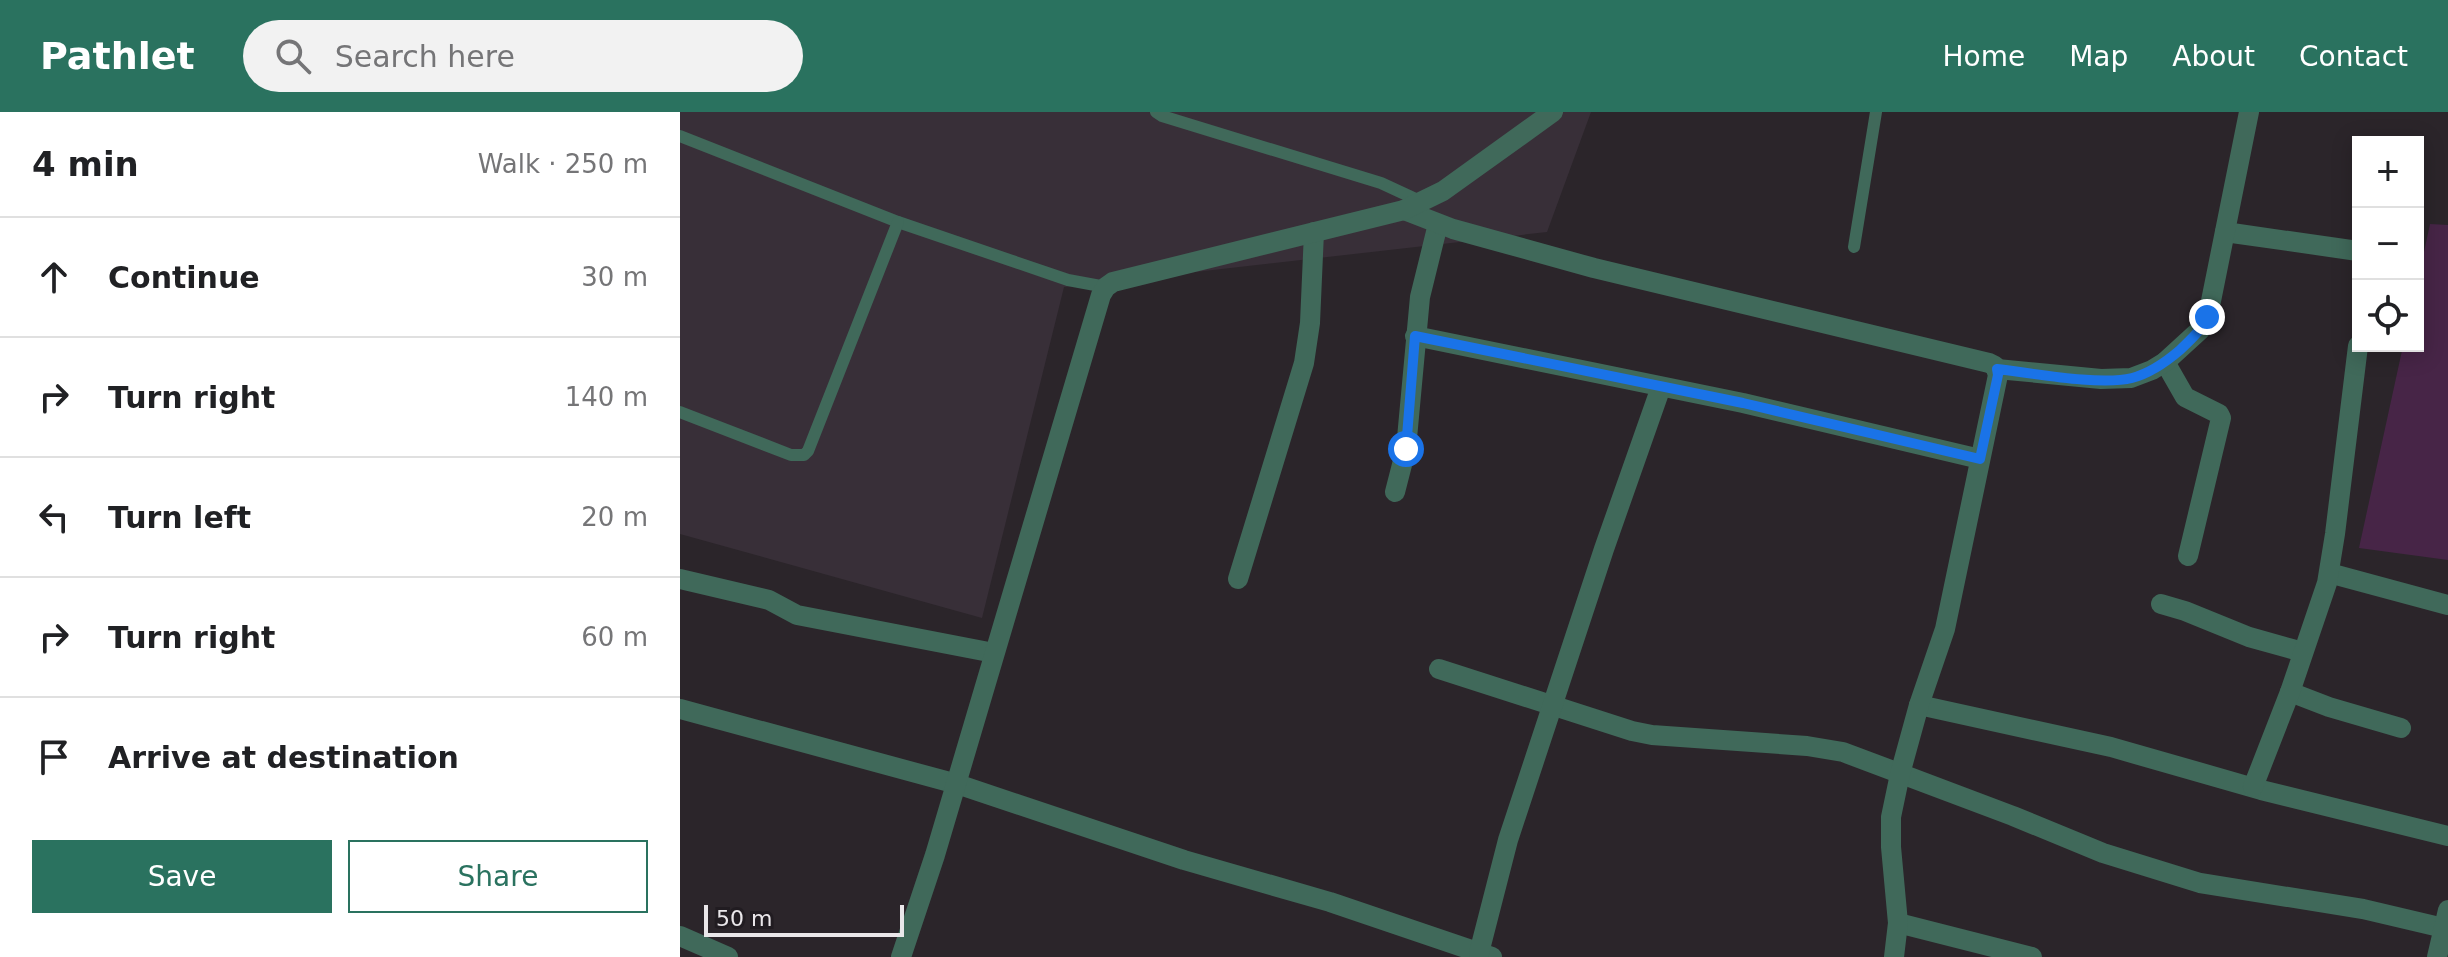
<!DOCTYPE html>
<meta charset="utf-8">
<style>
:root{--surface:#fff;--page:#f2f2f2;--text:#202124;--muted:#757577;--line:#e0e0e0;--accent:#2a725f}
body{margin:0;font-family:"DejaVu Sans",sans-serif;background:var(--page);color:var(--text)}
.controls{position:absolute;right:24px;top:24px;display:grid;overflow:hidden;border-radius:0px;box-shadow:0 4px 20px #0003}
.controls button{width:72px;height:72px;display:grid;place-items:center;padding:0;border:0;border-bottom:2px solid var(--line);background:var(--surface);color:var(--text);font:40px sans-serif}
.scale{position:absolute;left:24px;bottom:20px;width:200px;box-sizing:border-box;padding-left:8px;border:4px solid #eae7ea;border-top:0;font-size:22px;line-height:28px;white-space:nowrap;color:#eae7ea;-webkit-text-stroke:6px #211c21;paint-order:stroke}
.stop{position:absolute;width:24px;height:24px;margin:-18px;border:6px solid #1a73e8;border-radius:50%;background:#fff}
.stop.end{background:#1a73e8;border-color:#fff;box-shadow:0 2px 8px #0008}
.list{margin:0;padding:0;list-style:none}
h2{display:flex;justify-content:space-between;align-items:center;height:104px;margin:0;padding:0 32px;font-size:34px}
h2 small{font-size:26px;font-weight:400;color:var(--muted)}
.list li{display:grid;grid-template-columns:52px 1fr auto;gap:24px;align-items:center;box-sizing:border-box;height:120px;padding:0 32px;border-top:2px solid var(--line)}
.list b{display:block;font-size:30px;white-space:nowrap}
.list em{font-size:26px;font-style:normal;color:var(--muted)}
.actions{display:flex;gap:16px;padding:24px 32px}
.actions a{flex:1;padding:18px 0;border:2px solid var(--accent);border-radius:0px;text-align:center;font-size:28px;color:var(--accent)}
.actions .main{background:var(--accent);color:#fff}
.icon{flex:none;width:44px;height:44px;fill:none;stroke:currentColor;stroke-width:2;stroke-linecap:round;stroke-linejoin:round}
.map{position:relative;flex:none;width:1768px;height:845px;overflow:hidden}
header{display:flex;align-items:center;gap:48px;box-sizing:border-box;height:112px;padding:0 40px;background:var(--accent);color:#fff}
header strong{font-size:38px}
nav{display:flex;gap:44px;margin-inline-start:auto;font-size:28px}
.search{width:560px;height:72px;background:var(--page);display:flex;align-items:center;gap:20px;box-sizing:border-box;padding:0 28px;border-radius:44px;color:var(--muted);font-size:30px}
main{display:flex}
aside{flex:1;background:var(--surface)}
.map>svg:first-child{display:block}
.built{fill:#382f38}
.green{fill:#472547}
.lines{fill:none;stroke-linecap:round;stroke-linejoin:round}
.service{stroke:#40695a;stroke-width:12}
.minor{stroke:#40695a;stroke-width:20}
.tertiary{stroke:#40695a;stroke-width:20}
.route{stroke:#1a73e8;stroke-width:10}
</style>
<header>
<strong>Pathlet</strong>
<div class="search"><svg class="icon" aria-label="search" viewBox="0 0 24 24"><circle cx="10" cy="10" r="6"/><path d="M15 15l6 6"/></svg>Search here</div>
<nav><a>Home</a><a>Map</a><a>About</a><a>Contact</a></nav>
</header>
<main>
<aside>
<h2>4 min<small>Walk · 250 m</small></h2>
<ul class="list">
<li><svg class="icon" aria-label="ahead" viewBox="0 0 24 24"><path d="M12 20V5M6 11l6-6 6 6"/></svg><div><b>Continue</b></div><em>30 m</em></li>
<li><svg class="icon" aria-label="right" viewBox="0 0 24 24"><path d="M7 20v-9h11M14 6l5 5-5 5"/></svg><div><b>Turn right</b></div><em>140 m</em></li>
<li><svg class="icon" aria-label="left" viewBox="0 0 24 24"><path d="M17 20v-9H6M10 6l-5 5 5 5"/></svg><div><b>Turn left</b></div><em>20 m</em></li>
<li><svg class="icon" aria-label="right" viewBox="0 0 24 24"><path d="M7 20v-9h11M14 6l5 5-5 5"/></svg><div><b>Turn right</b></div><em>60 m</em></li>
<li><svg class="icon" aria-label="arrive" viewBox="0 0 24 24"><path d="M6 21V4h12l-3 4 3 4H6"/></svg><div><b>Arrive at destination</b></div></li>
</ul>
<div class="actions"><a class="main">Save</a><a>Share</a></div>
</aside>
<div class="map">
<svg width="1768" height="845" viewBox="0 0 1768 845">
<rect width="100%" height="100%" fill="#2b252a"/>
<path class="built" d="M 0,0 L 911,0 L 867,120 L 384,175 L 302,506 L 0,422 Z"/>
<path class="green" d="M 1750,112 L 1768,113 L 1768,448 L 1679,436 L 1723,234 L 1738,234 L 1738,168 Z"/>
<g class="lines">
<g class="service">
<path d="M 476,0 L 482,4 L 701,71 L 742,90"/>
<path d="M 0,24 L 218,110 L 388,168 L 426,175"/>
<path d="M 1174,135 L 1196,0"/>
<path d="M 0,300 L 111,343 L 124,343 L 128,339 L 218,110"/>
</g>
<g class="minor">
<path d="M 1545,120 L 1678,139"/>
<path d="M 735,224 L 1063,291 L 1300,347"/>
<path d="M 1485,250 L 1505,285 L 1539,302 L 1541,306 L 1508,444"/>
<path d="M 1317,257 L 1421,267 L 1451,266 L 1472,258 L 1485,250 L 1520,218 L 1531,189 L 1569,0"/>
<path d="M 715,380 L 726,337 L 740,185 L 758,112"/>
<path d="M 1649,461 L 1768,493"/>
<path d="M 0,467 L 89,488 L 117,503 L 314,541"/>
<path d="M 558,467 L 624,251 L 630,211 L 634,120"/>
<path d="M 1481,492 L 1505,499 L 1569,525 L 1623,540"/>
<path d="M 759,557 L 952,619 L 972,623 L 1127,634 L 1163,640 L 1333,704 L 1423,741 L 1520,771 L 1683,797 L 1768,817"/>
<path d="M 1610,580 L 1649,595 L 1721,616"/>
<path d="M 1239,593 L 1431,635 L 1581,678 L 1768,724"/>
<path d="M 0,597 L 277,672 L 504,748 L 650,790 L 812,845"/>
<path d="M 1573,675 L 1610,580 L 1647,471 L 1655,422 L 1678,234"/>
<path d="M 1218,811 L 1352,845"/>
<path d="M 0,824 L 48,845"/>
<path d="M 799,841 L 828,728 L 924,437 L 981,275"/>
<path d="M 1757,845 L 1768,798"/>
</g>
<g class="tertiary">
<path d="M 724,98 L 773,117 L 914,156 L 1309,251 L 1315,254 L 1318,263 L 1265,517 L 1239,593 L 1220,662 L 1211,705 L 1211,735 L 1218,811 L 1214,845"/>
<path d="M 221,845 L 255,743 L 421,183 L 426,175 L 433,170 L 724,98 L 763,79 L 873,0"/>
</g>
</g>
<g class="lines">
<path class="route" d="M 726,337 L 735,224 L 1063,291 L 1300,347 L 1318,263 L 1317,257 C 1352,261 1420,274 1452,266 C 1471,261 1486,250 1500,238 C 1511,227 1521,219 1527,205"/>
</g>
</svg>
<div class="controls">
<button>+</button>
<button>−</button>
<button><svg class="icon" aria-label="locate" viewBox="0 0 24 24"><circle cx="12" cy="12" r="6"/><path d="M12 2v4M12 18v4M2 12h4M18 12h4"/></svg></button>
</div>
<div class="scale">50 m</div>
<div class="stop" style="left:726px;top:337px"></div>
<div class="stop end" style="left:1527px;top:205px"></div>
</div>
</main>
